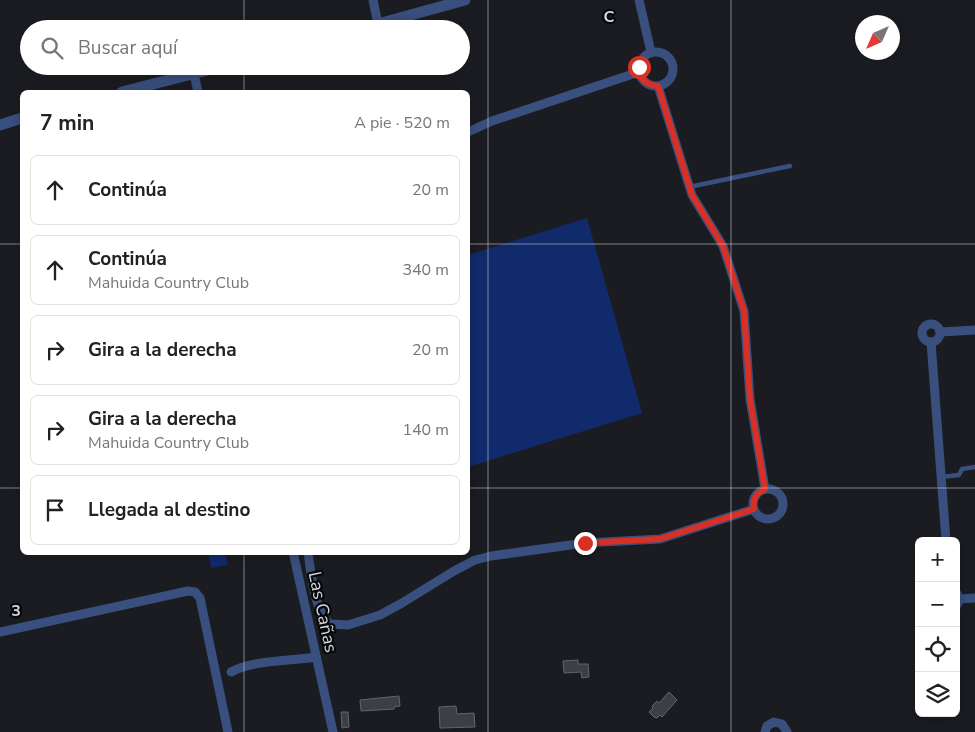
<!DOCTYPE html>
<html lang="es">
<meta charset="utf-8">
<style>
:root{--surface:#fff;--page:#f2f2f2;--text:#222;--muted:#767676;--line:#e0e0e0}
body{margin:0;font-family:"Nunito Sans",sans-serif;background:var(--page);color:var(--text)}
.controls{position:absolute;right:15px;bottom:15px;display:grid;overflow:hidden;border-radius:8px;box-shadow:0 2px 12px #0003}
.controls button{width:45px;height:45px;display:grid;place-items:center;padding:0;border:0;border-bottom:1px solid var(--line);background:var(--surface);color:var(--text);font:25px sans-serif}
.compass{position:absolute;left:855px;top:15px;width:45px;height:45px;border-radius:50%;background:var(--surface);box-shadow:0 2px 12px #0003;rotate:225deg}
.stop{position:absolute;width:15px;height:15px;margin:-11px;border:4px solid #d93025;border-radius:50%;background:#fff}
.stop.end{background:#d93025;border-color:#fff;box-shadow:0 1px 5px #0008}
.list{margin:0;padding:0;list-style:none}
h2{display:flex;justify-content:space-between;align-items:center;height:65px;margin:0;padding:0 20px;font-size:21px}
h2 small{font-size:16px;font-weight:400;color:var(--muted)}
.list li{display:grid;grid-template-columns:32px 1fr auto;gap:15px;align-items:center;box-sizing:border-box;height:70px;margin:0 10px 10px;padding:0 10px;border:1px solid var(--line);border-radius:8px}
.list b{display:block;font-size:19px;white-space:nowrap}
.list p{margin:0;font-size:16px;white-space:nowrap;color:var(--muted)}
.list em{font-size:16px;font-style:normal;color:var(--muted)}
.icon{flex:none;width:28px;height:28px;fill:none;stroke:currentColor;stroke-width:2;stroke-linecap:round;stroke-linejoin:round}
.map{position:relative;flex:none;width:975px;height:732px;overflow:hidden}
.search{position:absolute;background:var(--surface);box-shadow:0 2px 12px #0003;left:20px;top:20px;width:450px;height:55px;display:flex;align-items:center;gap:12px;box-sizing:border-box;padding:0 18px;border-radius:28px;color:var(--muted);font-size:19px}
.panel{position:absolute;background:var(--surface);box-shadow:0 2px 12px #0003;left:20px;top:90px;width:450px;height:465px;border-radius:8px}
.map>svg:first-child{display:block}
.green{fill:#102a6b}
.building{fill:#3d3f44;stroke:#62656a}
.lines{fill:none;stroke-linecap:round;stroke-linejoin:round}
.service{stroke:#394f7d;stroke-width:4.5}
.minor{stroke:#394f7d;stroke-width:9}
.tertiary{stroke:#394f7d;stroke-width:11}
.route{stroke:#d93025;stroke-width:6}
.grid{fill:none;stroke:#d7d8dc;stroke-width:1;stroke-opacity:0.55}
.labels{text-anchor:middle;stroke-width:4.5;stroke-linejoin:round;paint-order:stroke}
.street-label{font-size:18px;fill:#d7d8dc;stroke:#060709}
.grid-label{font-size:16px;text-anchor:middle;font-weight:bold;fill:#d7d8dc;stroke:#060709;stroke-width:4.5;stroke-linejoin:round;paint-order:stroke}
</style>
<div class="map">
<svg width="975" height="732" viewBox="0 0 975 732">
<rect width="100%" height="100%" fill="#1a1c21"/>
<g class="green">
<path d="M 587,218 L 642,413 L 468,467 L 468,255 Z"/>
<path d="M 208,553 L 225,553 L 228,565 L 211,568 Z"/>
</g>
<g class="building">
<path d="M 578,660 L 578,664 L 588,664 L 589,677 L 582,678 L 581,672 L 564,673 L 563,661 Z"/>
<path d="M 669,692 L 677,700 L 662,717 L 660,715 L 657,718 L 654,717 L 649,712 L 653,708 L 652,706 L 657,701 L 659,703 Z"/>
<path d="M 399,696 L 400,706 L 394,707 L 394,709 L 361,711 L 360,700 Z"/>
<path d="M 456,706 L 457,714 L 474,713 L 475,727 L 440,728 L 439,707 Z"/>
<path d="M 341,712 L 348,712 L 349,727 L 342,728 Z"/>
</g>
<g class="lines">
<g class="service">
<path d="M 689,187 L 790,166"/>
<path d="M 941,477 L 959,475 L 962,469 L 975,467"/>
</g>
<g class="minor">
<path d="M 373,0 L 378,24"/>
<path d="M 639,0 L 651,52"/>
<circle cx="656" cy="69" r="17"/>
<path d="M 194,74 L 198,92"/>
<path d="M 658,86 L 692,195 L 723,246 L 744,311 L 750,399 L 765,489"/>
<path d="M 468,132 L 492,121 L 639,72"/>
<circle cx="931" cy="333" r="9"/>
<path d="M 940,332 L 975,330"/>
<path d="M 931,342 L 946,541"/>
<circle cx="768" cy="504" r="15"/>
<path d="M 293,552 L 333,732"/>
<path d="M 308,552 C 311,573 314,611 330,624 L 348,625 L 380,615 L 402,603 L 454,571 L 475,560 L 491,556 L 585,543 L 660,539 L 754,509"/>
<path d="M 956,592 L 960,599 L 956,607"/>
<path d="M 960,599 L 975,598"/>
<path d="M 0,632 L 188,591 L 195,592 L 200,598 L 228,732"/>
<path d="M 231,672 C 252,660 292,661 316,657"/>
<path d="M 765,732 L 767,726 L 774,722 L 782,724 L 787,732"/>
</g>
<g class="tertiary">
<path d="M 360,29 L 465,0"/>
<path d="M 122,92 L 223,66"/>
<path d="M 0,125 L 22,118"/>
</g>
</g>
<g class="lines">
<path class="route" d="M 585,543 L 660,539 L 754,509 C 752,499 756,493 765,489 L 750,399 L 744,311 L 723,246 L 692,195 L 658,86 C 646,85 639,79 639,67"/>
</g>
<path class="grid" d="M 244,0 L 244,29M 488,0 L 488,732M 731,0 L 731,732M 244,66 L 244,92M 0,244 L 22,244M 468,244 L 975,244M 0,488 L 22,488M 468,488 L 975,488M 244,552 L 244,732"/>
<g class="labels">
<g class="street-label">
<text transform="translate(323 612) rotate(78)" y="6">Las Cañas</text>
</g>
</g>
<g class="grid-label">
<text x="609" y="22">C</text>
<text x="16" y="616">3</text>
</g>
</svg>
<div class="controls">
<button>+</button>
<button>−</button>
<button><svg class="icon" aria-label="locate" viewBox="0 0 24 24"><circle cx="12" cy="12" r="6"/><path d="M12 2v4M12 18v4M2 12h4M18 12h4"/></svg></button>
<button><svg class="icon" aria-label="layers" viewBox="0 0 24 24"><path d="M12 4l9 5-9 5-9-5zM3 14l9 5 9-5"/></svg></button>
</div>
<svg class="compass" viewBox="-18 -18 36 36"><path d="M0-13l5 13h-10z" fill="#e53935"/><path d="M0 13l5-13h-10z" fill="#767676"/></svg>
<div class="stop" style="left:639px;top:67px"></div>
<div class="stop end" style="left:585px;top:543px"></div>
<div class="search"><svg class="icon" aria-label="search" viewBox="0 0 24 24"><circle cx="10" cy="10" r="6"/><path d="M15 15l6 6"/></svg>Buscar aquí</div>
<section class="panel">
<h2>7 min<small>A pie · 520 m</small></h2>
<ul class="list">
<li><svg class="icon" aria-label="ahead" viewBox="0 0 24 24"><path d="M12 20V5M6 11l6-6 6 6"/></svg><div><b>Continúa</b></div><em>20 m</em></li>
<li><svg class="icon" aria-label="ahead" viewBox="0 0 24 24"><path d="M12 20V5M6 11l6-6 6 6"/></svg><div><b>Continúa</b><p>Mahuida Country Club</p></div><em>340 m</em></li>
<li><svg class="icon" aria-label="right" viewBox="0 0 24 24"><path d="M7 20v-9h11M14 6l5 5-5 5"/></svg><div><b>Gira a la derecha</b></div><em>20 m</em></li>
<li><svg class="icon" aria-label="right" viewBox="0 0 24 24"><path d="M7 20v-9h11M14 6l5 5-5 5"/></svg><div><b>Gira a la derecha</b><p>Mahuida Country Club</p></div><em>140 m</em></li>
<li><svg class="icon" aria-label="arrive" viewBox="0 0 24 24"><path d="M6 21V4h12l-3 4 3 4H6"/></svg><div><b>Llegada al destino</b></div></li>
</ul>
</section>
</div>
